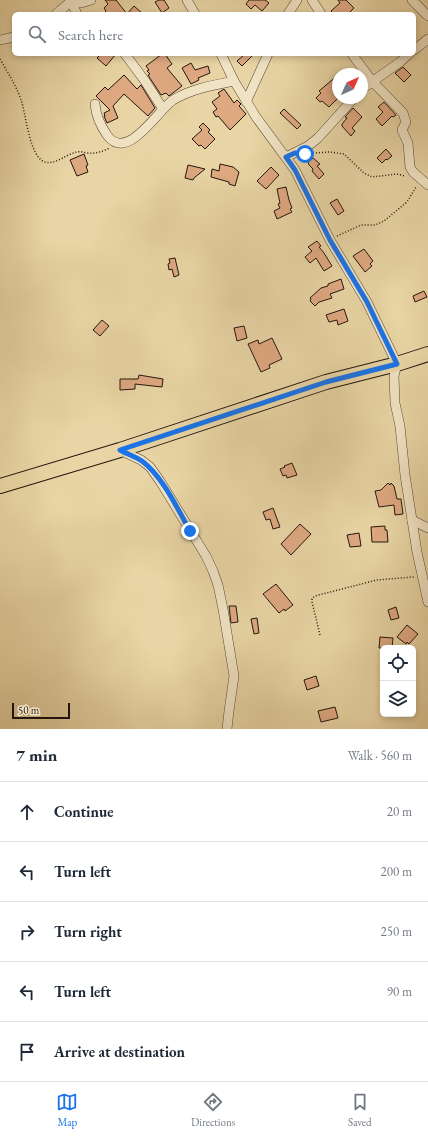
<!DOCTYPE html>
<meta charset="utf-8">
<style>
:root{--surface:#fff;--page:#f6f6f7;--text:#1f2937;--muted:#747a83;--line:#e0e1e3;--accent:#1a73e8}
body{margin:0;font-family:"EB Garamond",serif;background:var(--page);color:var(--text)}
.controls{position:absolute;right:12px;bottom:12px;display:grid;overflow:hidden;border-radius:6px;box-shadow:0 2px 6px #0003}
.controls button{width:36px;height:36px;display:grid;place-items:center;padding:0;border:0;border-bottom:1px solid var(--line);background:var(--surface);color:var(--text);font:20px sans-serif}
.compass{position:absolute;left:332px;top:68px;width:36px;height:36px;border-radius:50%;background:var(--surface);box-shadow:0 2px 6px #0003;rotate:45deg}
.scale{position:absolute;left:12px;bottom:10px;width:58px;box-sizing:border-box;padding-left:4px;border:2px solid #24160e;border-top:0;font-size:11px;line-height:14px;white-space:nowrap;color:#24160e;-webkit-text-stroke:3px #f0e3c4;paint-order:stroke}
.stop{position:absolute;width:12px;height:12px;margin:-9px;border:3px solid #1a73e8;border-radius:50%;background:#fff}
.stop.end{background:#1a73e8;border-color:#fff;box-shadow:0 1px 4px #0008}
.list{margin:0;padding:0;list-style:none}
h2{display:flex;justify-content:space-between;align-items:center;height:52px;margin:0;padding:0 16px;font-size:17px}
h2 small{font-size:13px;font-weight:400;color:var(--muted)}
.list li{display:grid;grid-template-columns:26px 1fr auto;gap:12px;align-items:center;box-sizing:border-box;height:60px;padding:0 16px;border-top:1px solid var(--line)}
.list b{display:block;font-size:15px;white-space:nowrap}
.list em{font-size:13px;font-style:normal;color:var(--muted)}
.icon{flex:none;width:22px;height:22px;fill:none;stroke:currentColor;stroke-width:2;stroke-linecap:round;stroke-linejoin:round}
.map{position:relative;flex:none;width:428px;height:729px;overflow:hidden}
.search{position:absolute;background:var(--surface);box-shadow:0 2px 6px #0003;left:12px;right:12px;top:12px;height:44px;display:flex;align-items:center;gap:10px;box-sizing:border-box;padding:0 14px;border-radius:6px;color:var(--muted);font-size:15px}
.sheet{height:352px;background:var(--surface)}
nav{display:flex;justify-content:space-around;align-items:center;box-sizing:border-box;height:56px;border-top:1px solid var(--line);background:var(--surface);font-size:11px;color:var(--muted)}
nav a{display:grid;justify-items:center;gap:2px}
nav .on{color:var(--accent)}
.map>svg:first-child{display:block}
.building{fill:#dea881;stroke:#24160e}
.lines{fill:none;stroke-linecap:round;stroke-linejoin:round}
.street-casing{stroke:#554634;stroke-width:10}
.primary-casing{stroke:#24160e;stroke-width:16}
.path{stroke:#24160e;stroke-width:1.5;stroke-dasharray:1 2;stroke-linecap:butt}
.street{stroke:#f0e3c4;stroke-width:9}
.primary{stroke:#e8d4a4;stroke-width:14}
.route{stroke:#1a73e8;stroke-width:5}
</style>
<div class="map">
<svg width="428" height="729" viewBox="0 0 428 729">
<rect width="100%" height="100%" fill="#e8d4a4"/>
<filter id="stains"><feTurbulence type="fractalNoise" baseFrequency=".005" numOctaves="4"/><feColorMatrix values="0 0 0 0 .2 0 0 0 0 .09 0 0 0 0 .02 0 0 0 .5 -.17"/></filter>
<radialGradient id="worn" r=".72"><stop offset=".6" stop-color="#630" stop-opacity="0"/><stop offset="1" stop-color="#630" stop-opacity=".3"/></radialGradient>
<g class="building">
<path d="M 105,0 L 116,0 L 127,14 L 134,6 L 143,14 L 103,14 L 106,11 L 104,8 L 108,4 Z"/>
<path d="M 159,0 L 164,0 L 169,8 L 162,13 L 155,2 Z"/>
<path d="M 249,0 L 265,0 L 269,3 L 262,11 L 255,5 L 251,9 L 246,4 Z"/>
<path d="M 338,0 L 346,0 L 354,8 L 348,14 L 334,14 L 331,11 L 340,3 Z"/>
<path d="M 101,54 L 116,54 L 106,66 L 97,58 Z"/>
<path d="M 162,54 L 165,54 L 172,64 L 167,68 L 182,86 L 169,96 L 166,93 L 161,95 L 148,75 L 150,74 L 147,71 L 149,70 L 146,66 Z"/>
<path d="M 245,54 L 254,54 L 242,66 L 237,61 Z"/>
<path d="M 191,63 L 195,70 L 208,66 L 210,73 L 198,78 L 199,80 L 191,84 L 182,68 Z"/>
<path d="M 403,67 L 411,75 L 404,82 L 395,73 Z"/>
<path d="M 124,75 L 137,89 L 141,85 L 155,108 L 148,116 L 124,94 L 113,106 L 118,118 L 107,123 L 104,116 L 105,116 L 104,113 L 110,110 L 96,96 L 105,87 L 108,90 Z"/>
<path d="M 338,75 L 338,88 L 334,92 L 338,98 L 329,107 L 322,101 L 320,102 L 316,98 L 321,93 L 319,91 Z"/>
<path d="M 224,89 L 234,103 L 237,100 L 241,104 L 239,106 L 246,114 L 230,130 L 218,116 L 216,117 L 213,112 L 217,109 L 212,102 L 220,96 L 218,93 Z"/>
<path d="M 384,102 L 396,115 L 393,117 L 392,116 L 382,126 L 376,119 L 383,112 L 378,107 Z"/>
<path d="M 353,108 L 362,117 L 352,128 L 355,131 L 351,136 L 342,126 L 342,124 L 347,118 L 345,117 Z"/>
<path d="M 284,109 L 301,125 L 297,129 L 280,113 Z"/>
<path d="M 203,123 L 210,130 L 208,132 L 215,139 L 205,149 L 201,145 L 199,146 L 192,139 L 202,130 L 199,127 Z"/>
<path d="M 386,149 L 392,156 L 387,160 L 386,159 L 382,163 L 377,158 Z"/>
<path d="M 84,154 L 88,165 L 86,166 L 88,172 L 77,176 L 70,160 Z"/>
<path d="M 313,158 L 320,164 L 317,166 L 324,174 L 319,179 L 312,171 L 313,169 L 309,165 L 308,162 Z"/>
<path d="M 220,164 L 233,167 L 239,172 L 235,186 L 229,184 L 229,182 L 211,177 L 212,169 L 219,171 Z"/>
<path d="M 188,165 L 205,169 L 194,178 L 193,180 L 185,178 Z"/>
<path d="M 271,167 L 279,175 L 266,189 L 257,181 Z"/>
<path d="M 286,187 L 289,200 L 292,208 L 290,209 L 292,212 L 277,219 L 274,211 L 280,208 L 278,204 L 280,203 L 277,189 Z"/>
<path d="M 337,199 L 344,211 L 338,215 L 330,203 Z"/>
<path d="M 317,241 L 321,246 L 319,247 L 324,253 L 332,266 L 324,271 L 316,258 L 310,263 L 305,257 L 312,251 L 308,247 Z"/>
<path d="M 364,249 L 373,261 L 370,264 L 372,266 L 365,272 L 353,256 Z"/>
<path d="M 175,258 L 179,275 L 174,277 L 172,269 L 169,270 L 168,264 L 170,263 L 169,259 Z"/>
<path d="M 341,279 L 344,289 L 330,294 L 332,298 L 319,302 L 315,306 L 310,301 L 311,299 L 310,298 L 321,288 L 328,286 L 328,284 Z"/>
<path d="M 424,291 L 427,297 L 415,302 L 413,296 Z"/>
<path d="M 344,309 L 348,321 L 338,325 L 337,320 L 329,322 L 326,315 Z"/>
<path d="M 102,320 L 109,326 L 100,336 L 93,330 Z"/>
<path d="M 244,326 L 247,338 L 237,341 L 234,328 Z"/>
<path d="M 272,338 L 282,359 L 269,365 L 270,368 L 261,372 L 248,344 L 258,340 L 259,344 Z"/>
<path d="M 139,375 L 163,379 L 162,387 L 135,384 L 135,389 L 120,390 L 120,379 L 138,379 Z"/>
<path d="M 292,463 L 297,475 L 287,478 L 286,475 L 283,476 L 280,469 L 285,467 L 284,466 Z"/>
<path d="M 388,483 L 390,485 L 391,483 L 394,486 L 397,499 L 401,499 L 403,514 L 395,515 L 394,505 L 379,507 L 375,491 L 381,490 Z"/>
<path d="M 273,508 L 280,527 L 273,529 L 270,519 L 266,520 L 263,512 Z"/>
<path d="M 300,524 L 311,534 L 291,555 L 281,544 Z"/>
<path d="M 385,526 L 385,530 L 387,530 L 388,542 L 372,542 L 371,527 Z"/>
<path d="M 359,533 L 361,546 L 350,547 L 347,535 Z"/>
<path d="M 276,584 L 293,605 L 285,611 L 284,609 L 279,613 L 263,594 Z"/>
<path d="M 229,606 L 236,606 L 238,622 L 231,623 Z"/>
<path d="M 396,607 L 399,618 L 391,620 L 388,610 Z"/>
<path d="M 257,618 L 259,633 L 254,634 L 251,619 Z"/>
<path d="M 407,625 L 418,634 L 409,644 L 407,642 L 406,644 L 397,637 Z"/>
<path d="M 380,637 L 393,638 L 392,648 L 379,648 Z"/>
<path d="M 316,676 L 319,686 L 307,690 L 304,680 Z"/>
<path d="M 335,707 L 338,718 L 321,722 L 318,711 Z"/>
</g>
<g class="lines">
<g class="street-casing">
<g id="street">
<path d="M 70,0 L 77,14"/>
<path d="M 187,0 L 195,14"/>
<path d="M 312,0 L 321,14"/>
<path d="M 412,0 L 428,16"/>
<path d="M 56,14 L 70,2 L 81,3 L 91,0"/>
<path d="M 288,14 L 297,0"/>
<path d="M 0,40 L 14,37"/>
<path d="M 414,50 L 428,39"/>
<path d="M 125,54 L 145,81 L 163,109"/>
<path d="M 221,54 L 234,81 L 256,117 L 295,170 L 330,240 L 367,302 L 397,364 L 394,376 L 395,403 L 400,426 L 405,475 L 417,552 L 428,602"/>
<path d="M 352,54 L 372,81 L 403,113 L 406,122 L 402,130 L 408,143 L 410,167 L 413,172 L 428,185"/>
<path d="M 362,89 L 400,62 L 409,54"/>
<path d="M 246,102 L 268,54"/>
<path d="M 95,104 C 96,116 100,125 107,135 C 127,163 157,111 173,100 C 191,89 213,85 234,81"/>
<path d="M 286,157 L 308,146 L 318,138 L 354,98"/>
<path d="M 120,450 L 141,460 L 150,467 L 160,481 L 206,556 L 213,571 L 218,585 L 223,609 L 234,676 L 229,711 L 227,729"/>
<path d="M 412,520 L 428,528"/>
</g>
</g>
<g class="primary-casing">
<path id="primary" d="M 0,486 L 120,450 L 326,382 L 397,364 L 428,354"/>
</g>
<g class="path">
<path d="M 0,59 C 8,73 16,85 21,100 C 26,113 29,157 45,162 C 56,165 66,154 77,152 C 81,151 85,153 89,153 C 96,154 103,151 110,148"/>
<path d="M 313,153 L 330,152 L 344,154 L 364,173 L 372,177 L 397,174 L 405,176"/>
<path d="M 337,236 L 361,225 L 375,225 L 384,221 L 407,202 L 416,187"/>
<path d="M 320,635 L 312,602 L 312,599 L 315,596 L 377,580 L 414,577"/>
</g>
<use href="#street" class="street"/>
<use href="#primary" class="primary"/>
</g>
<g class="lines">
<path class="route" d="M 190,531 C 177,508 163,477 142,461 C 136,457 127,454 120,450 L 326,382 L 397,364 L 367,302 L 330,240 L 295,170 L 286,157 L 295,153 L 305,154"/>
</g>
<rect width="100%" height="100%" filter="url(#stains)"/>
<rect width="100%" height="100%" fill="url(#worn)"/>
</svg>
<div class="controls">
<button><svg class="icon" aria-label="locate" viewBox="0 0 24 24"><circle cx="12" cy="12" r="6"/><path d="M12 2v4M12 18v4M2 12h4M18 12h4"/></svg></button>
<button><svg class="icon" aria-label="layers" viewBox="0 0 24 24"><path d="M12 4l9 5-9 5-9-5zM3 14l9 5 9-5"/></svg></button>
</div>
<svg class="compass" viewBox="-18 -18 36 36"><path d="M0-13l5 13h-10z" fill="#e53935"/><path d="M0 13l5-13h-10z" fill="#747a83"/></svg>
<div class="scale">50 m</div>
<div class="stop" style="left:305px;top:154px"></div>
<div class="stop end" style="left:190px;top:531px"></div>
<div class="search"><svg class="icon" aria-label="search" viewBox="0 0 24 24"><circle cx="10" cy="10" r="6"/><path d="M15 15l6 6"/></svg>Search here</div>
</div>
<section class="sheet">
<h2>7 min<small>Walk · 560 m</small></h2>
<ul class="list">
<li><svg class="icon" aria-label="ahead" viewBox="0 0 24 24"><path d="M12 20V5M6 11l6-6 6 6"/></svg><div><b>Continue</b></div><em>20 m</em></li>
<li><svg class="icon" aria-label="left" viewBox="0 0 24 24"><path d="M17 20v-9H6M10 6l-5 5 5 5"/></svg><div><b>Turn left</b></div><em>200 m</em></li>
<li><svg class="icon" aria-label="right" viewBox="0 0 24 24"><path d="M7 20v-9h11M14 6l5 5-5 5"/></svg><div><b>Turn right</b></div><em>250 m</em></li>
<li><svg class="icon" aria-label="left" viewBox="0 0 24 24"><path d="M17 20v-9H6M10 6l-5 5 5 5"/></svg><div><b>Turn left</b></div><em>90 m</em></li>
<li><svg class="icon" aria-label="arrive" viewBox="0 0 24 24"><path d="M6 21V4h12l-3 4 3 4H6"/></svg><div><b>Arrive at destination</b></div></li>
</ul>
</section>
<nav>
<a class="on"><svg class="icon" aria-label="map" viewBox="0 0 24 24"><path d="M3 6l6-2 6 2 6-2v14l-6 2-6-2-6 2zM9 4v14M15 6v14"/></svg>Map</a>
<a><svg class="icon" aria-label="directions" viewBox="0 0 24 24"><path d="M12 3l9 9-9 9-9-9zM9 14v-3h6M13 9l2 2-2 2"/></svg>Directions</a>
<a><svg class="icon" aria-label="saved" viewBox="0 0 24 24"><path d="M7 4h10v16l-5-4-5 4z"/></svg>Saved</a>
</nav>
